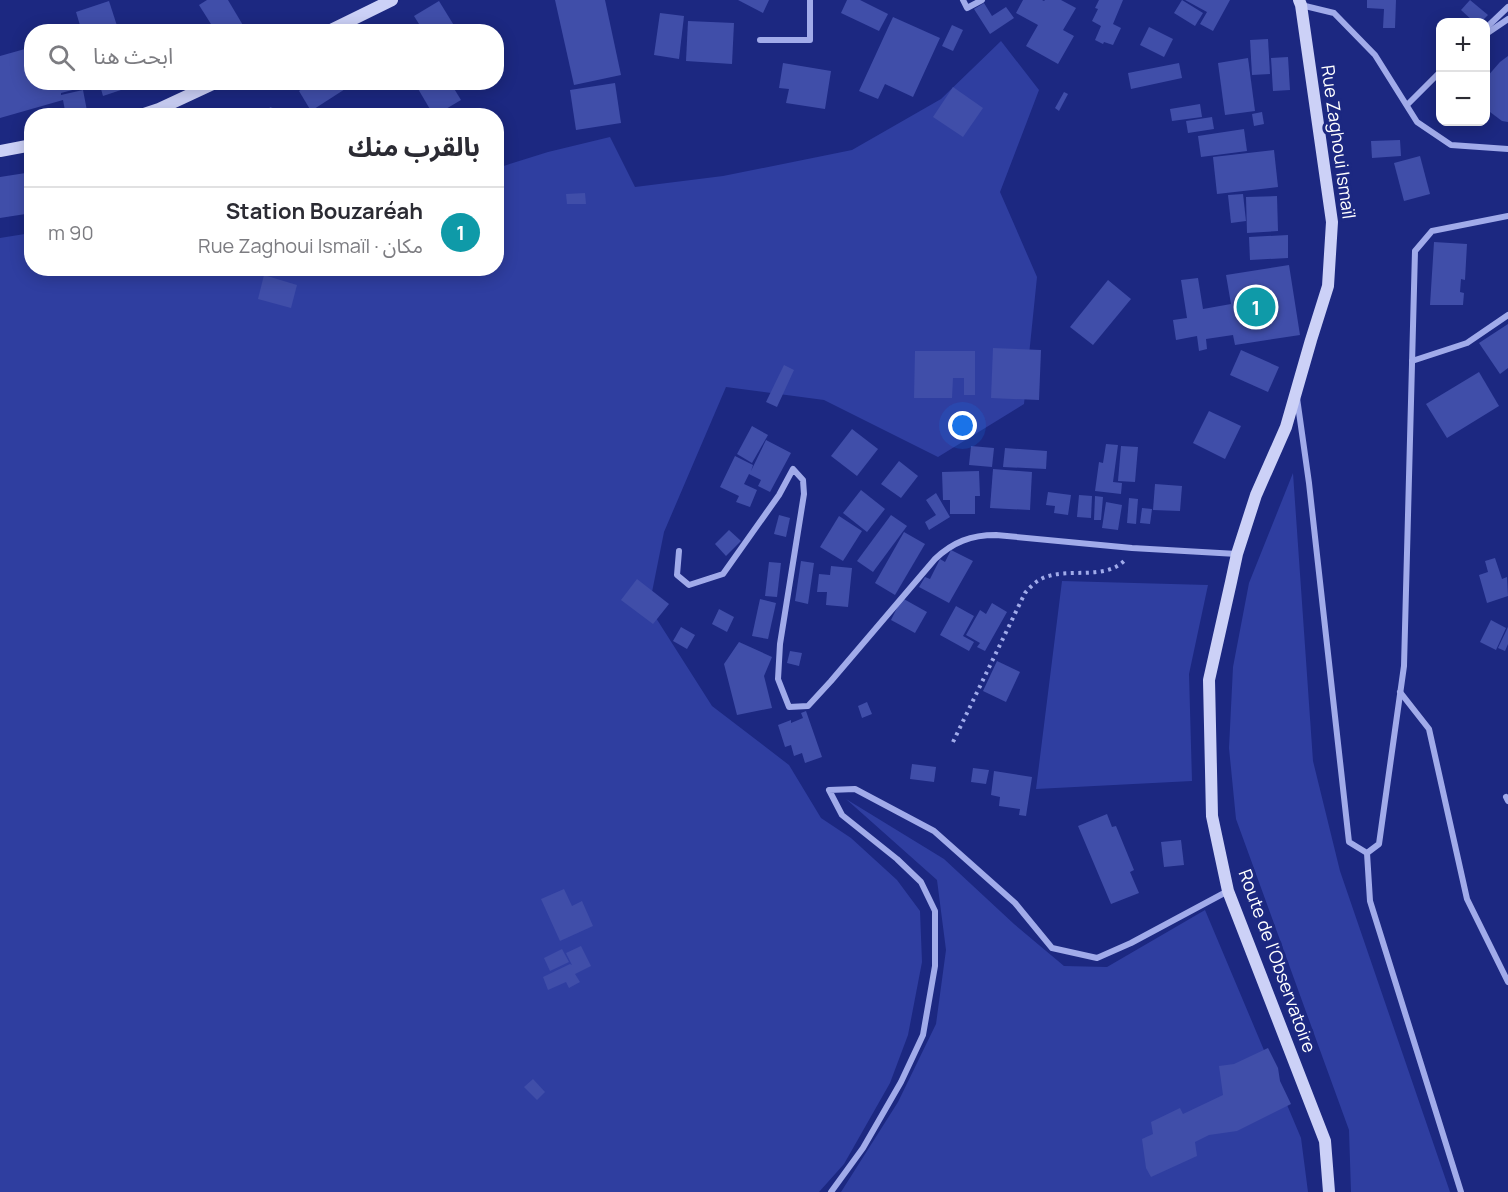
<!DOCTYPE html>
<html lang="ar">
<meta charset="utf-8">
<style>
:root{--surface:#fff;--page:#f7f7f7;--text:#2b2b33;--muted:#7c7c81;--line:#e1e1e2;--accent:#868846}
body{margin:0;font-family:Manrope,"Noto Sans Arabic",sans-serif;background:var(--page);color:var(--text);direction:rtl}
.controls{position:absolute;right:18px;top:18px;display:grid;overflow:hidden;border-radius:12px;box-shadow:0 3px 15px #0003}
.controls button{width:54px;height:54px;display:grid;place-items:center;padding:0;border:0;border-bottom:2px solid var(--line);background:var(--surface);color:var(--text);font:30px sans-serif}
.you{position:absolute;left:963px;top:426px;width:21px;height:21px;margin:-15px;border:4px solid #fff;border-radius:50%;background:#1a73e8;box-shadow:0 0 0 9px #1a73e833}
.badge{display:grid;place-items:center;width:39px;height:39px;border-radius:50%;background:var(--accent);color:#fff;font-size:20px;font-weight:700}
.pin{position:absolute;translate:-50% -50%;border:3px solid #fff;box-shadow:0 2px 6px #0006}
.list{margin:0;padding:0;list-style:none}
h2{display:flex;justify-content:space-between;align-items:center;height:78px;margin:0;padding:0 24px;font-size:26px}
h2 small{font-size:20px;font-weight:400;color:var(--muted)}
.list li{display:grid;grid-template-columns:39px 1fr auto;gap:18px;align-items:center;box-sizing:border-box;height:90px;padding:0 24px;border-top:2px solid var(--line)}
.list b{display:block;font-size:22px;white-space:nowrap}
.list p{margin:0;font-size:20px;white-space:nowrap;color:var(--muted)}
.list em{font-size:20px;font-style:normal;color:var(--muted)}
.icon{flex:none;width:33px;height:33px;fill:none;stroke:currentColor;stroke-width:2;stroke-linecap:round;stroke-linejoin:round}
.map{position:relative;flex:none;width:1508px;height:1192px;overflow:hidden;direction:ltr}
.search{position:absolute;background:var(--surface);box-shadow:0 3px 15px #0003;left:24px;top:24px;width:480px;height:66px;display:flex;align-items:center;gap:15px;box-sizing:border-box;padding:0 21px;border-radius:24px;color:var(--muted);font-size:22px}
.panel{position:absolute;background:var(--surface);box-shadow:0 3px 15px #0003;left:24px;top:108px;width:480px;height:168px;border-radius:24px;direction:rtl}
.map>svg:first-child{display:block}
.green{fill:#2f3ea0}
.building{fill:#404ea9}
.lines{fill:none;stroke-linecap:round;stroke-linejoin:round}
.path{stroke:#a1abea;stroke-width:4;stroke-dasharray:3 4.5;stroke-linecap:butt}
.street{stroke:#a1abea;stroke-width:6}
.secondary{stroke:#ccd1f7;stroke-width:12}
.labels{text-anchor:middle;stroke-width:6;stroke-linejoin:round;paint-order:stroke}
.street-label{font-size:18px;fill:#fff;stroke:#1c2881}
</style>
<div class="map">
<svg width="1508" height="1192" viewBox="0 0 1508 1192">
<rect width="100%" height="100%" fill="#1c2881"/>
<g class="green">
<path d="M 1001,41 L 1039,90 L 1000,192 L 1037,277 L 1024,404 L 938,457 L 824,400 L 726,387 L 664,532 L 649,607 L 712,706 L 789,765 L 821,818 L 851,838 L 897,880 L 920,911 L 922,962 L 908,1035 L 890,1083 L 844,1164 L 819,1192 L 0,1192 L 0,238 L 31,233 L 32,268 L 496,268 L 497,168 L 548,152 L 610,137 L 635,187 L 723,176 L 852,150 L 941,99 Z"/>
<path d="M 1293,473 L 1313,761 L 1340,871 L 1450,1192 L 1351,1192 L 1349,1130 L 1236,819 L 1229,748 L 1233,667 L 1249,583 Z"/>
<path d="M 1062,581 L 1208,585 L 1189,674 L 1192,781 L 1036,789 Z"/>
<path d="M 846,799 L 944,859 L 1014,924 L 1064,966 L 1107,967 L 1205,910 L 1301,1138 L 1308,1192 L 841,1192 L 898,1102 L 936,1024 L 946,950 L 937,880 Z"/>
</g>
<g class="building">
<path d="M 207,0 L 228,0 L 244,27 L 237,32 L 216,32 L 199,5 Z"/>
<path d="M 555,0 L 605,0 L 621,75 L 574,85 Z"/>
<path d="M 738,0 L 769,0 L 763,13 Z"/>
<path d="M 847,0 L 860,0 L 888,14 L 879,31 L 841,13 Z"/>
<path d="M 1023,0 L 1042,0 L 1044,1 L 1045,0 L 1061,0 L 1076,8 L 1063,30 L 1074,36 L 1058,64 L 1026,46 L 1038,25 L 1016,13 Z"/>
<path d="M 1099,0 L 1123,0 L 1113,24 L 1121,28 L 1113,45 L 1104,42 L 1103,44 L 1095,40 L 1101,26 L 1092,21 L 1098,9 L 1095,8 Z"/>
<path d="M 1182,0 L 1203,13 L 1195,26 L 1174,13 Z"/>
<path d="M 1185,0 L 1230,0 L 1213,31 L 1200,24 L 1207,12 Z"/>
<path d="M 1367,0 L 1396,0 L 1395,28 L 1383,28 L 1384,9 L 1367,8 Z"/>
<path d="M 1470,0 L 1488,15 L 1481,22 L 1474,22 L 1461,10 Z"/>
<path d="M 109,1 L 119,32 L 82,32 L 76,12 Z"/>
<path d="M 439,1 L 458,32 L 424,32 L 414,16 Z"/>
<path d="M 984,3 L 992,16 L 1006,7 L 1014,18 L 990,34 L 974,9 Z"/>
<path d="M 660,13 L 684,16 L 679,59 L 654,55 Z"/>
<path d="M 893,17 L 940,38 L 913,97 L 885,84 L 878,99 L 859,91 Z"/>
<path d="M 688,21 L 734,23 L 732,64 L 686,61 Z"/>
<path d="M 952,25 L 963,30 L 953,51 L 942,46 Z"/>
<path d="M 1149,27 L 1173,39 L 1164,57 L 1140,45 Z"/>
<path d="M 1268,39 L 1270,74 L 1252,75 L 1250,40 Z"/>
<path d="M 32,47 L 32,82 L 78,82 L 80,88 L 61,93 L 61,95 L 83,90 L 88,116 L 66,116 L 63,100 L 0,118 L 0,56 Z"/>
<path d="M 1508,56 L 1508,122 L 1502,121 L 1486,109 L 1486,78 L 1500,62 Z"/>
<path d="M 1288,57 L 1290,90 L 1273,91 L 1271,58 Z"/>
<path d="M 1248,58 L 1255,111 L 1225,115 L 1218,63 Z"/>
<path d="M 783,63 L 831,71 L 825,109 L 786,103 L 789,89 L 779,88 Z"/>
<path d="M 1179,63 L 1182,78 L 1131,89 L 1128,73 Z"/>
<path d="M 99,82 L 136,82 L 136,85 L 103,96 Z"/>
<path d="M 312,82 L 356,82 L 311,111 L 299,91 Z"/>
<path d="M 414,82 L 450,82 L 461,100 L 434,116 Z"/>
<path d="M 615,83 L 621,123 L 576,130 L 570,90 Z"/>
<path d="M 953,87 L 983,108 L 963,137 L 933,117 Z"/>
<path d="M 1064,92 L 1068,94 L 1059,111 L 1055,108 Z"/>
<path d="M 1200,104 L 1202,117 L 1172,121 L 1170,109 Z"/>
<path d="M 270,107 L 292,115 L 292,116 L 266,116 Z"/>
<path d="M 1262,112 L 1264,124 L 1254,126 L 1252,114 Z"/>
<path d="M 1212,117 L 1214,129 L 1188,133 L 1186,121 Z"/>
<path d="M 1244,129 L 1247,151 L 1201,157 L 1198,136 Z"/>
<path d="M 1400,140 L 1401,156 L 1372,158 L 1371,141 Z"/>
<path d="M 1274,150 L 1278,187 L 1217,194 L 1213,157 Z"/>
<path d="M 1420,156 L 1430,194 L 1404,201 L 1394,163 Z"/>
<path d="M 32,172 L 32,213 L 0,218 L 0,177 Z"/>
<path d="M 585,193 L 586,204 L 567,204 L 566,194 Z"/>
<path d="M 1243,194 L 1246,221 L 1231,223 L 1228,195 Z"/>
<path d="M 1277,196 L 1278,231 L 1247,233 L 1246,197 Z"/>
<path d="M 1288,235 L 1288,258 L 1250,260 L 1249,237 Z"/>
<path d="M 1434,242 L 1467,244 L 1465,280 L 1461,279 L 1460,292 L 1464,293 L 1463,305 L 1430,305 Z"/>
<path d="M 1289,265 L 1300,335 L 1235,345 L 1233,335 L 1206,339 L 1207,349 L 1199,351 L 1197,336 L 1176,340 L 1173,320 L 1187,318 L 1181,280 L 1198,278 L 1203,309 L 1231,304 L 1226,275 Z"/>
<path d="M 264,275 L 297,285 L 291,308 L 258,299 Z"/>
<path d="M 1108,280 L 1131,299 L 1093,345 L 1070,327 Z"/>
<path d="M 1508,324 L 1508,368 L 1500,374 L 1479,343 Z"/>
<path d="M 993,348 L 1041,350 L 1039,400 L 991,398 Z"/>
<path d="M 1241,350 L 1279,367 L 1268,392 L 1230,375 Z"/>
<path d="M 915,351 L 975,351 L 975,395 L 964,395 L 964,378 L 953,378 L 952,398 L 914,398 Z"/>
<path d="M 784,365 L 794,370 L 777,407 L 766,402 Z"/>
<path d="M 1479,372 L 1499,406 L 1447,438 L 1426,404 Z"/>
<path d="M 1209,411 L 1241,426 L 1225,459 L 1193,443 Z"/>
<path d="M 752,426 L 768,435 L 752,463 L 737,454 Z"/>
<path d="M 852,429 L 878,449 L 857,476 L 831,456 Z"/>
<path d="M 766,440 L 791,453 L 770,492 L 758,486 L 761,480 L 749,474 L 744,484 L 757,490 L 750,507 L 736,502 L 739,496 L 720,487 L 735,456 L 753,465 L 751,471 Z"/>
<path d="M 1106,444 L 1118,445 L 1113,482 L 1122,483 L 1121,494 L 1095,491 L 1099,462 L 1103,463 Z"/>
<path d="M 971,446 L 994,448 L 992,467 L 969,465 Z"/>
<path d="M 1121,446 L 1138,447 L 1135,482 L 1118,481 Z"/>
<path d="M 1005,448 L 1047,451 L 1046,469 L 1003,467 Z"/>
<path d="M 899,461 L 918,476 L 901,498 L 881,484 Z"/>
<path d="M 993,469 L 1032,472 L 1030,510 L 990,508 Z"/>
<path d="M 979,471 L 980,496 L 975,496 L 975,514 L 950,514 L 950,500 L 943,500 L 942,472 Z"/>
<path d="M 1155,484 L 1182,486 L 1180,511 L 1153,510 Z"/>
<path d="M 861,490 L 885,509 L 867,532 L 843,513 Z"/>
<path d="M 1048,492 L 1071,495 L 1068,515 L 1054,513 L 1055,506 L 1046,505 Z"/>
<path d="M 936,493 L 950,517 L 929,530 L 925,522 L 936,515 L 926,500 Z"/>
<path d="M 1079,495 L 1092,496 L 1091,518 L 1077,517 Z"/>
<path d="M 1095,496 L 1103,497 L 1101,520 L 1094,520 Z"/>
<path d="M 1129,498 L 1138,499 L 1136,524 L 1127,523 Z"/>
<path d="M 1106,502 L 1122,505 L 1118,530 L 1102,528 Z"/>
<path d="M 1142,508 L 1152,509 L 1150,524 L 1140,523 Z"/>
<path d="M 779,515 L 790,518 L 786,537 L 774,534 Z"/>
<path d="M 891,515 L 907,526 L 873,572 L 857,561 Z"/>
<path d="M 839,516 L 862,531 L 843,561 L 820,547 Z"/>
<path d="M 729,530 L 741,541 L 726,556 L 715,544 Z"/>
<path d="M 904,532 L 925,544 L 895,595 L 875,583 Z"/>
<path d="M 951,550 L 973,561 L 949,603 L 919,587 L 925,577 L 930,579 L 940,559 L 945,562 Z"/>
<path d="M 1495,558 L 1502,579 L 1507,577 L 1508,596 L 1487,603 L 1479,575 L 1488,572 L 1485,561 Z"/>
<path d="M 801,561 L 814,563 L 808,604 L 795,601 Z"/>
<path d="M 769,562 L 781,563 L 777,597 L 765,596 Z"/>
<path d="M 831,566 L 852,568 L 848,607 L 826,605 L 827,592 L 817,592 L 819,574 L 830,575 Z"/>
<path d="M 637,579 L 669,604 L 653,624 L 621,600 Z"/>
<path d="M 902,598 L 927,612 L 915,633 L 891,620 Z"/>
<path d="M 760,599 L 776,603 L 768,639 L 752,636 Z"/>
<path d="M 992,603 L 1007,612 L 985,651 L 977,647 L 980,643 L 966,635 L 980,610 L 986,614 Z"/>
<path d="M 956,606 L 974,616 L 963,636 L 974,642 L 969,651 L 940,635 Z"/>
<path d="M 719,609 L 734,617 L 727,632 L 712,624 Z"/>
<path d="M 1491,620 L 1506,628 L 1496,650 L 1480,642 Z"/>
<path d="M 681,627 L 695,635 L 687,649 L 673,641 Z"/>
<path d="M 1508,627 L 1508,644 L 1505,651 L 1498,648 Z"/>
<path d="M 739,642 L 772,657 L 764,676 L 772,708 L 737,715 L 724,664 Z"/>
<path d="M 790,651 L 802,653 L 799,666 L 787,663 Z"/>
<path d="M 997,661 L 1020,672 L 1006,702 L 983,691 Z"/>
<path d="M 867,702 L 872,714 L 862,718 L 858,706 Z"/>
<path d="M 806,711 L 822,757 L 805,763 L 802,753 L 794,756 L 791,745 L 785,747 L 778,725 L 791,720 L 791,723 L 803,718 L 801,713 Z"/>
<path d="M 912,764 L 936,767 L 934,782 L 910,779 Z"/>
<path d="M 973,768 L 989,770 L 986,784 L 971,782 Z"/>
<path d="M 994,771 L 1032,777 L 1026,816 L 1019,815 L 1020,809 L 999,806 L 1000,797 L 991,795 Z"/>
<path d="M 1107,814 L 1112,827 L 1116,826 L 1134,870 L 1130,872 L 1139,893 L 1111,904 L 1078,826 Z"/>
<path d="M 1181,840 L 1184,865 L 1164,867 L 1161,842 Z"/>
<path d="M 564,889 L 572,906 L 582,901 L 593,926 L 560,941 L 541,899 Z"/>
<path d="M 581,946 L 591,966 L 575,974 L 580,982 L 569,988 L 566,982 L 548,990 L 543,977 L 570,964 L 572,965 L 566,953 Z"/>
<path d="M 562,949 L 569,962 L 550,971 L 544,958 Z"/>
<path d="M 1268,1048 L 1278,1068 L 1280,1081 L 1291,1104 L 1237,1131 L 1209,1135 L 1195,1142 L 1197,1156 L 1151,1177 L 1146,1168 L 1142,1139 L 1153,1134 L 1151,1122 L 1180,1108 L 1183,1114 L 1223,1095 L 1219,1066 L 1234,1064 Z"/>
<path d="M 533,1079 L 545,1092 L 537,1100 L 524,1087 Z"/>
</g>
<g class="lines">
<path class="path" d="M 953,742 L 1025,593 C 1030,587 1036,581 1043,578 C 1068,567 1105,581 1125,560"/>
<g class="street">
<path d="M 963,0 L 967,8 L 982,0"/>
<path d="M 1301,5 L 1334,13 L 1375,55 L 1417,122 L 1451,145 L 1508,149"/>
<path d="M 1486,28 L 1508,7"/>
<path d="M 1486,34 L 1508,19"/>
<path d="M 760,40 L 810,40 L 810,0"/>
<path d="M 1407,105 L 1440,72"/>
<path d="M 1412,361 L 1467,343 L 1508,315"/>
<path d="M 1297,398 L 1309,483 L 1349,842 L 1367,853 L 1379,844 L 1404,666 L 1415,251 L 1432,231 L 1508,216"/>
<path d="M 679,551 L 677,575 L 689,585 L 723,574 L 779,495 L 793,469 L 803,480 L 804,494 L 780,644 L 778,679 L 789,707 L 808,706 L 831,681 L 935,559 C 953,542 971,535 996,535 L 1132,548 L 1237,554"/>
<path d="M 1400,692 L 1429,729 L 1467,899 L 1508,982"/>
<path d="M 1506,797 L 1508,801"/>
<path d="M 1367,853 L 1370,901 L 1461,1192"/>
<path d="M 831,1192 L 863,1148 L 901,1082 L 923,1035 L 935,966 L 935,911 L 921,882 L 897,859 L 842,815 L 829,790 L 855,789 L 934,831 L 1015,903 L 1052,948 L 1097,958 L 1131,943 L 1228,891"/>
</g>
<g class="secondary">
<path d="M 1299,0 L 1301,5 L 1332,222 L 1328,286 L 1311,340 L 1286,427 L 1256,495 L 1237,554 L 1231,582 L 1209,680 L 1212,816 L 1228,891 L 1325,1141 L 1329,1192"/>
<path d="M 327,32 L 392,0"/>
<path d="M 138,116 L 159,109 L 217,82"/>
<path d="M 0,151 L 32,145"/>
</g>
</g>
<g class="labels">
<g class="street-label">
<text transform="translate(1338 142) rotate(82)" y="6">Rue Zaghoui Ismaïl</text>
<text transform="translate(1277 961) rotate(70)" y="6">Route de l'Observatoire</text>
</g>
</g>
</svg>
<div class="controls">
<button>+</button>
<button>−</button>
</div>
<div class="you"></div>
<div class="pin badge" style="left:1256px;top:307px;background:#0f9aa8">1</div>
<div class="search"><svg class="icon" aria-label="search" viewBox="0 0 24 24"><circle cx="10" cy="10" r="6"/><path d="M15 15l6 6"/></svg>ابحث هنا</div>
<section class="panel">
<h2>بالقرب منك<small></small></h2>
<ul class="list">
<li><span class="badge" style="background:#0f9aa8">1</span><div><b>Station Bouzaréah</b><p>مكان · Rue Zaghoui Ismaïl</p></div><em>90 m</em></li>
</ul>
</section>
</div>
